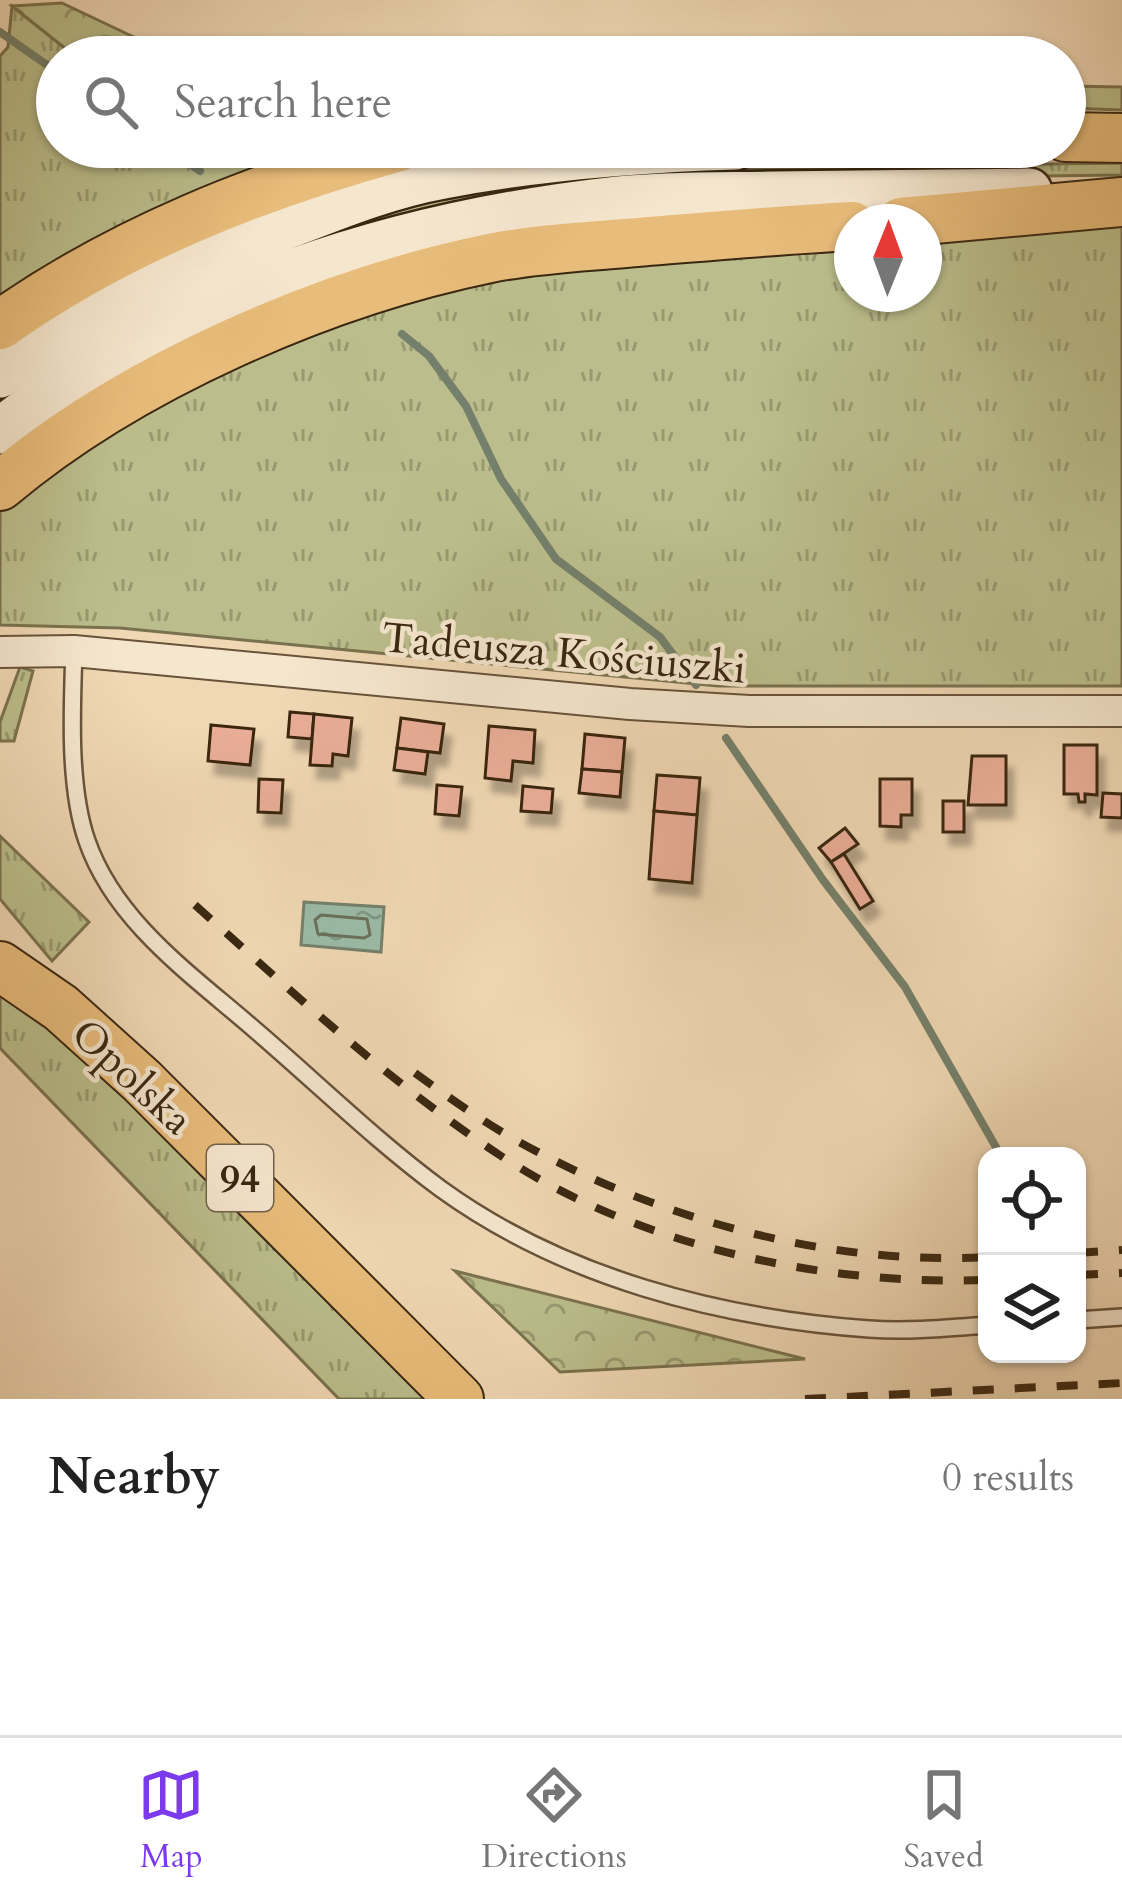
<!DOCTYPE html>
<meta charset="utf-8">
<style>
:root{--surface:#fff;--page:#f6f6f6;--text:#222;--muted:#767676;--line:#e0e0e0;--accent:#7c3aed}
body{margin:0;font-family:Cardo,serif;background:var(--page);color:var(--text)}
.controls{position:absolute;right:36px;bottom:36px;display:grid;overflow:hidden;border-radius:24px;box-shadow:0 3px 9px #0004}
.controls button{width:108px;height:108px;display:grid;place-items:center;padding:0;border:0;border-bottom:3px solid var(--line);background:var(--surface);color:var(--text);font:60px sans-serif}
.compass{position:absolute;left:834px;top:204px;width:108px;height:108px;border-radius:50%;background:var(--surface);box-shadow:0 3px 9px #0004;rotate:1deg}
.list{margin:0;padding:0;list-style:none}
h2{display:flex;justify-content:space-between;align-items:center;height:156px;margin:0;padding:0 48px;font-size:51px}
h2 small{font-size:39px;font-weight:400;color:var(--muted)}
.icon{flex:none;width:66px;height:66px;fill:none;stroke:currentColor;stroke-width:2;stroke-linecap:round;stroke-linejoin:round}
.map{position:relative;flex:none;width:1122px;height:1399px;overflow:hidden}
.search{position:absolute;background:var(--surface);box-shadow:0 3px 9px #0004;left:36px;right:36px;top:36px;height:132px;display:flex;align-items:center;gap:30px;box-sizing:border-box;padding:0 42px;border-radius:66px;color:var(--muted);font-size:45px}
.sheet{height:336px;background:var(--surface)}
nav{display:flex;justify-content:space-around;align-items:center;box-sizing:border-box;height:168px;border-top:3px solid var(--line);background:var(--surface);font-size:33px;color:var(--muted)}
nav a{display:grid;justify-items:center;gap:6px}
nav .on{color:var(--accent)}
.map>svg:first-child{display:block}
.grass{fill:url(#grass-tufts);stroke:#7a724e;stroke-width:3}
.forest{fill:url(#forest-crowns);stroke:#7a724e;stroke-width:3}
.water{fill:url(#water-ripples);stroke:#74806b;stroke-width:3}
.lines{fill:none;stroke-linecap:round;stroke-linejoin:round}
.shore{stroke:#6a715c;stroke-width:3}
.stream{stroke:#74806b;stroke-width:8}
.building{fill:#e9ad97;stroke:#3a2711;stroke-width:3;filter:url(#shadow)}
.lane-casing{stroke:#68533a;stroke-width:20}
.street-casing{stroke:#68533a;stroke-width:34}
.secondary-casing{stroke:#3a2711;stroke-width:50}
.primary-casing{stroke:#3a2711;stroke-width:52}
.lane{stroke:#f5e6ce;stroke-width:15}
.street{stroke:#f5e6ce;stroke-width:30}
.secondary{stroke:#f5e6ce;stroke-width:45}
.primary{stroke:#e8bc7a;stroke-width:48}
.rail{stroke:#3a2711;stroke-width:8;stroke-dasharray:21 21;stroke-linecap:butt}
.labels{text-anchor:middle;stroke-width:9;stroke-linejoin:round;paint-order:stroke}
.shield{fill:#f5e6ce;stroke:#72604a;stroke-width:3}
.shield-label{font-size:39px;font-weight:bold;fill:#3a2711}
.street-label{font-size:42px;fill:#3a2711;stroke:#f5e6ce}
</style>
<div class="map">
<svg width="1122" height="1399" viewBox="0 0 1122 1399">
<defs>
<pattern id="grass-tufts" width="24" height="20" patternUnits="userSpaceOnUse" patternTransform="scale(3)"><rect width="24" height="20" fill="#bbbe8c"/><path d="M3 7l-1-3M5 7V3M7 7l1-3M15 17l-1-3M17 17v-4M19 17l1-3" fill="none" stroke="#999a71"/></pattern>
<pattern id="forest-crowns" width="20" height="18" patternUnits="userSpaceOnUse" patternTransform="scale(3)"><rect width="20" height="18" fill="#bbbe8c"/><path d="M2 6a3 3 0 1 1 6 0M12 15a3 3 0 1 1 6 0" fill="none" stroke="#999a71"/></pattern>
<pattern id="water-ripples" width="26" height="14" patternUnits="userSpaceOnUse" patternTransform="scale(3)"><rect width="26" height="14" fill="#9bbba7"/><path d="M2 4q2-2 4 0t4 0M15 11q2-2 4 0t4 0" fill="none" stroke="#7f9887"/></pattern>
<filter id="shadow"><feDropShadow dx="7" dy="13" stdDeviation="3" flood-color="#0004"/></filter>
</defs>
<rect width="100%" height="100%" fill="#f0d8b4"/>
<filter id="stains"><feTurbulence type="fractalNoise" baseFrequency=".00167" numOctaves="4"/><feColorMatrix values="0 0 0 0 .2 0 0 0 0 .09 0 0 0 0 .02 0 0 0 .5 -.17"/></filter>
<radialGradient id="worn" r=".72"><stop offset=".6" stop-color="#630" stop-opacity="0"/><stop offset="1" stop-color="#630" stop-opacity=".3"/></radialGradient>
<g class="grass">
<path d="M 12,6 L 76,57 L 57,57 L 57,147 L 190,147 L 210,163 L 250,147 L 346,147 L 0,308 L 0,56 L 8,47 Z"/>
<path d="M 1065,86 L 1122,87 L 1122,110 L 1065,108 Z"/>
<path d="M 1122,163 L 1122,175 L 716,180 L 0,411 L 0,396 L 201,281 L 400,207 L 508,185 L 658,170 Z"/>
<path d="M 1122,218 L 1122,686 L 718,686 L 120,628 L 0,625 L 0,499 L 253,346 L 499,272 L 852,238 L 852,294 L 924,294 L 924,233 Z"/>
<path d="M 20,667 L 33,671 L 14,741 L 0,741 L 0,722 Z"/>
<path d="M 0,836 L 89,922 L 52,961 L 0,899 Z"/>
<path d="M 0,988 L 111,1081 L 426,1399 L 339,1399 L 0,1048 Z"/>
</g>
<g class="forest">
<path d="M 62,3 L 176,57 L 76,57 L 12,6 Z"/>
<path d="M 455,1271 L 805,1359 L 560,1372 Z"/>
</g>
<path class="water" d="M 304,902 L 384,907 L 381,952 L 301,945 Z"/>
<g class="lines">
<path class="shore" d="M 321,915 L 367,919 L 370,935 L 364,938 L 318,934 L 315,920 Z"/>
<g class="stream">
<path d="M 0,32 L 57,72"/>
<path d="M 166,147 L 200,171"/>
<path d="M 402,334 L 429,356 L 466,406 L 501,479 L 556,559 L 660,637 L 696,685"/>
<path d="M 726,738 L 823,880 L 905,987 L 1001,1156"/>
</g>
</g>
<g class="building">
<path d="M 290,712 L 314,714 L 312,739 L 288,737 Z"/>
<path d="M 314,714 L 352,718 L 348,756 L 333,754 L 332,766 L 310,765 Z"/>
<path d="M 401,718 L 444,724 L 440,753 L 397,748 Z"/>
<path d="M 211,725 L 254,729 L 250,765 L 208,761 Z"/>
<path d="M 489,726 L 535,730 L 533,763 L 513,761 L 511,781 L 485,778 Z"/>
<path d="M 585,734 L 625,738 L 622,772 L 582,769 Z"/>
<path d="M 1064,745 L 1097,745 L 1097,795 L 1085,794 L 1085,802 L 1079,802 L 1078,794 L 1064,794 Z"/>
<path d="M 397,748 L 428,752 L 425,774 L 394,770 Z"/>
<path d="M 972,756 L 1006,756 L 1006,805 L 968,805 Z"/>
<path d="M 582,769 L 622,772 L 620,797 L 579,793 Z"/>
<path d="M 657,775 L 700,778 L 697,815 L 654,811 Z"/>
<path d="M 259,779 L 283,780 L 281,813 L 258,812 Z"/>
<path d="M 880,779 L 912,779 L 912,815 L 901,815 L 901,827 L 880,826 Z"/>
<path d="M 437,785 L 462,787 L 459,816 L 435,814 Z"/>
<path d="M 523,786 L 553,789 L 551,813 L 521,811 Z"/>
<path d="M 1103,793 L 1122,794 L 1122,818 L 1101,817 Z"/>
<rect x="943" y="801" width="21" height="31"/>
<path d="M 654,811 L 697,815 L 692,883 L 649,879 Z"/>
<path d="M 845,828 L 858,844 L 831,862 L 819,848 Z"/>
<path d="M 844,854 L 873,901 L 860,909 L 831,862 Z"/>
</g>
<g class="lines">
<g class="lane-casing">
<g id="lane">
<path d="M 74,651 C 72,708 68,787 87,841 C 115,922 192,975 254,1029 C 316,1082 376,1141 441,1189 C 564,1278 719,1318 869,1329 C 907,1332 948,1328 987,1325"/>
<path d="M 1077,1320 L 1122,1317"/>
</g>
</g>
<g class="street-casing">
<path id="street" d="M 0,652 L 74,651 L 630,704 L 749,711 L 1122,711"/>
</g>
<g class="secondary-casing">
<g id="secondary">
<path d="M 0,375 C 88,312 185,267 285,227 C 337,207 388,186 443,176 C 539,158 637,150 735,147"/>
<path d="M 0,431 C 174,292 399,223 617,199 C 669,194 721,195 773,194 C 858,193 944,192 1029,191"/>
</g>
</g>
<g class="primary-casing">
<g id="primary">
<path d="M 1065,137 L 1122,138"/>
<path d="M 901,222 L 1122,202"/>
<path d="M 0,325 C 120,240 258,186 399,147"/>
<path d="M 0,486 C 129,377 324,292 490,258 C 534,249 580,247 625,243 C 701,237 776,230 852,226"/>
<path d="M 0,966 L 61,1008 L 142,1081 L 459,1399"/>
</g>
</g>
<use href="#lane" class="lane"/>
<use href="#street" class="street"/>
<use href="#secondary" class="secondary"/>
<use href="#primary" class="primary"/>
<g class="rail">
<path d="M 195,905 C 292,992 389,1082 498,1154 C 636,1246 823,1286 987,1280"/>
<path d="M 415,1073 C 447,1096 480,1120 514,1139 C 654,1218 826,1266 987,1257"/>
<path d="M 1077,1253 L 1122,1250"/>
<path d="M 1077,1275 L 1122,1273"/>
<path d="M 805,1399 L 1122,1383"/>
</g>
</g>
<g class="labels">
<rect class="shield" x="207" y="1145" width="66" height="66" rx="9"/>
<g class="shield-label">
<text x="240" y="1192">94</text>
</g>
<g class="street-label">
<text transform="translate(564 652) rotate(5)" y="15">Tadeusza Kościuszki</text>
<text transform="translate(133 1076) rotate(43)" y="15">Opolska</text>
</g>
</g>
<rect width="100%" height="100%" filter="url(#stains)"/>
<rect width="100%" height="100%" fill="url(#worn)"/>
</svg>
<div class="controls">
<button><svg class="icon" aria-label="locate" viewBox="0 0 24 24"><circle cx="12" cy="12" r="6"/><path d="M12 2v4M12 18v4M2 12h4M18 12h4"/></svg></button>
<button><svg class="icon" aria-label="layers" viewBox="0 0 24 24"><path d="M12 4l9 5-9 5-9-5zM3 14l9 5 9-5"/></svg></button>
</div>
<svg class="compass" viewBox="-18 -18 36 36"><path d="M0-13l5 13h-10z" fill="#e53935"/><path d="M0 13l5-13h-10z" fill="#767676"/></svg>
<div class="search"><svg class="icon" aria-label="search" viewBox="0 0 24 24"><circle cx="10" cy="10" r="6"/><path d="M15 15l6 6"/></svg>Search here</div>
</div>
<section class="sheet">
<h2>Nearby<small>0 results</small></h2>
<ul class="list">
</ul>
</section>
<nav>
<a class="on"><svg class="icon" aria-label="map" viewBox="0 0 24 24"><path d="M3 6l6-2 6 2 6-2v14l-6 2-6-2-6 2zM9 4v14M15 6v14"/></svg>Map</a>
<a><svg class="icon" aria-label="directions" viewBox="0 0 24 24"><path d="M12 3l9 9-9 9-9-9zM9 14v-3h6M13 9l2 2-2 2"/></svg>Directions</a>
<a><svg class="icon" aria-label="saved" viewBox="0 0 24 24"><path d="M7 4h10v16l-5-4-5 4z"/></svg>Saved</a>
</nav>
